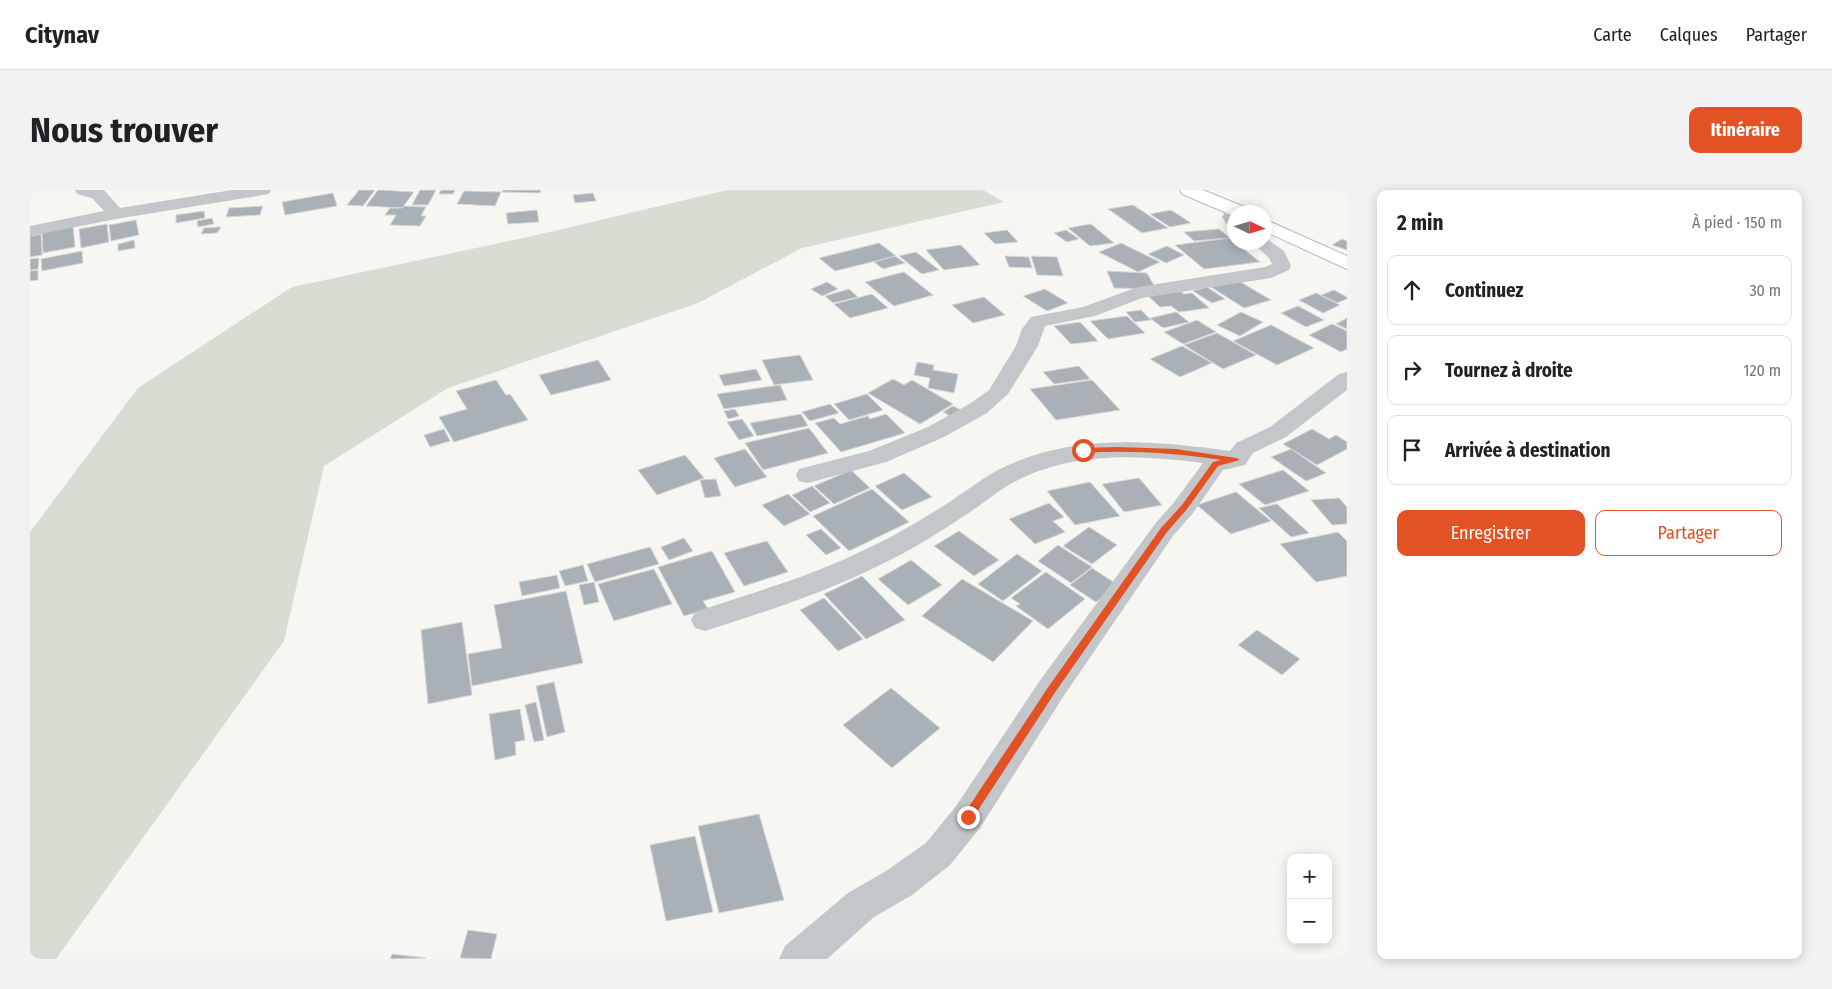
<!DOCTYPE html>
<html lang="fr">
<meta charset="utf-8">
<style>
:root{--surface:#fff;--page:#f2f2f2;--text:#202124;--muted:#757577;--line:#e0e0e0;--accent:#e35224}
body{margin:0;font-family:"Fira Sans Condensed",sans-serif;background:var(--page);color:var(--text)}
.controls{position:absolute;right:15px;bottom:15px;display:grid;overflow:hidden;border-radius:10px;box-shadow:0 2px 12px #0003}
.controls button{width:45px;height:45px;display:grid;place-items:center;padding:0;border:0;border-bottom:1px solid var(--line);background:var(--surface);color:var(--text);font:25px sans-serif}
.compass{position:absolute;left:1197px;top:15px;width:45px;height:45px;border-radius:50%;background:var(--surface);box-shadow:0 2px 12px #0003;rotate:94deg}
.stop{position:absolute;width:15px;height:15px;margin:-11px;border:4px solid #e35224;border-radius:50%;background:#fff}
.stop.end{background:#e35224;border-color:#fff;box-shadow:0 1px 5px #0008}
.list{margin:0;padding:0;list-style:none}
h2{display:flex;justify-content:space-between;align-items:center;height:65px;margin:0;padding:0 20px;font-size:21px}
h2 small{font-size:16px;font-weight:400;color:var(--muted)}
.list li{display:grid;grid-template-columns:32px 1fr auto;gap:15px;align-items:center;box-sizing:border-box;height:70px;margin:0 10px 10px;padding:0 10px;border:1px solid var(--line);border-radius:10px}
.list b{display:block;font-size:19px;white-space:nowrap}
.list em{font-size:16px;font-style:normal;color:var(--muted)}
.actions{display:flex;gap:10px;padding:15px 20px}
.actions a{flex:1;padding:11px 0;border:1px solid var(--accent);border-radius:10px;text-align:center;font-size:18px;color:var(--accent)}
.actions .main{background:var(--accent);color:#fff}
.icon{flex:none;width:28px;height:28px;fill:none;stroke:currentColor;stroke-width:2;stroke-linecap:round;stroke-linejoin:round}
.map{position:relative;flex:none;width:1317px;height:769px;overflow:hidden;border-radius:10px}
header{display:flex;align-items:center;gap:30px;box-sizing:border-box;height:70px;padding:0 25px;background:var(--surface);border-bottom:1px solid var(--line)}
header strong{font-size:24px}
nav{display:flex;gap:28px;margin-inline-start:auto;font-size:18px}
.intro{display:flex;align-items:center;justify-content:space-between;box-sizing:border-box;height:120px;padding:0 30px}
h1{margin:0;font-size:35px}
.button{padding:12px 22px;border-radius:10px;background:var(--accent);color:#fff;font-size:18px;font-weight:700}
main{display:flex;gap:30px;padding:0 30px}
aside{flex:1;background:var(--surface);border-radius:10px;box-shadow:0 2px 12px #0003}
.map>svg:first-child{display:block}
.green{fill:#d7ddd3}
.building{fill:#a9b1b7;stroke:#d7d7d5}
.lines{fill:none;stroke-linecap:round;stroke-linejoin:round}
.highway-casing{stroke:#b6b9bc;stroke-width:2}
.street{fill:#c3c7ca;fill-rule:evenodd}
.highway{fill:#fff;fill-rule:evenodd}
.route{fill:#e35224}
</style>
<header>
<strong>Citynav</strong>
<nav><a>Carte</a><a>Calques</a><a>Partager</a></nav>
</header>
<div class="intro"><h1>Nous trouver</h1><a class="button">Itinéraire</a></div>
<main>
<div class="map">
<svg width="1317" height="769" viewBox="0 0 1317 769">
<rect width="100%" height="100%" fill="#f6f6f2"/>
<path class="green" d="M 697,0 L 953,0 L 974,12 L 772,58 L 668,113 L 418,198 L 294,276 L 254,451 L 26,769 L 0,769 L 0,342 L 108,198 L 262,97 L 503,46 Z"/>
<g class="building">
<path d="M 329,0 L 345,0 L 333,16 L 317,15 Z"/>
<path d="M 348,0 L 350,0 L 384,2 L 372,18 L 336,16 Z"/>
<path d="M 390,0 L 406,0 L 398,15 L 382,15 Z"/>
<path d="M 411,0 L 425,0 L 423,4 L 409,4 Z"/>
<path d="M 473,0 L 511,0 L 510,3 L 472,2 Z"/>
<path d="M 434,1 L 471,2 L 465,16 L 427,14 Z"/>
<path d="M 303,3 L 307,16 L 255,25 L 252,12 Z"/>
<path d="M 563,3 L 566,11 L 545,13 L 543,5 Z"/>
<path d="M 1103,15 L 1138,38 L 1112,43 L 1078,19 Z"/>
<path d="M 233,16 L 230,25 L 196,27 L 199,18 Z"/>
<path d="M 374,16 L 396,17 L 391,26 L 396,26 L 390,36 L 360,35 L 366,25 L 355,25 L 360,18 L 372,18 Z"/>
<path d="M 507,20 L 509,32 L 478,34 L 476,23 Z"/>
<path d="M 1141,20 L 1161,33 L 1140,37 L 1120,24 Z"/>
<path d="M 174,21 L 175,28 L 146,33 L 146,25 Z"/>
<path d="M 182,28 L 184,34 L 168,37 L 167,31 Z"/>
<path d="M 106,30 L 109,45 L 81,51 L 79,35 Z"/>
<path d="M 77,34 L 79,52 L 51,58 L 49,39 Z"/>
<path d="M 1061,34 L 1084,53 L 1060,56 L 1038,38 Z"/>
<path d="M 43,36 L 45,57 L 13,63 L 12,42 Z"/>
<path d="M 191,37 L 187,43 L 171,44 L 174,38 Z"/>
<path d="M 1189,39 L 1200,48 L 1164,51 L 1154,42 Z"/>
<path d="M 977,40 L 988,52 L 965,54 L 954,43 Z"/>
<path d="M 1036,40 L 1049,49 L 1037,52 L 1024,43 Z"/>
<path d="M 11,44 L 12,65 L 0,67 L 0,46 Z"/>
<path d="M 1200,48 L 1230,72 L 1174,79 L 1145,55 Z"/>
<path d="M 1312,49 L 1317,51 L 1317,60 L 1302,55 Z"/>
<path d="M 104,50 L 105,58 L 88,61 L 88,54 Z"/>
<path d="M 849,53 L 866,66 L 805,81 L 789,68 Z"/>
<path d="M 1091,53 L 1130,72 L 1108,82 L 1069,62 Z"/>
<path d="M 931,55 L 950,75 L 914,80 L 896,60 Z"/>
<path d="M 1137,56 L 1154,65 L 1136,73 L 1118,64 Z"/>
<path d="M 52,61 L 53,73 L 12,81 L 11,69 Z"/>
<path d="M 886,62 L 909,80 L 892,84 L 869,66 Z"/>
<path d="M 865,66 L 875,73 L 853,79 L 844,72 Z"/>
<path d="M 975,66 L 999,67 L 1002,78 L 979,77 Z"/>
<path d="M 1001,66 L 1027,67 L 1033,86 L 1007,85 Z"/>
<path d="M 9,68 L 8,79 L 0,80 L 0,69 Z"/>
<path d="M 8,80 L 8,90 L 0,91 L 0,81 Z"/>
<path d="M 1077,81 L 1117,83 L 1126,99 L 1084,98 Z"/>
<path d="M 874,82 L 903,105 L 864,116 L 835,92 Z"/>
<path d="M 1207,90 L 1241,110 L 1214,118 L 1181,97 Z"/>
<path d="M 797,92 L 808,99 L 792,106 L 781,99 Z"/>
<path d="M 1177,97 L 1195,109 L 1182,113 L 1163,101 Z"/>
<path d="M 819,99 L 828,107 L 803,113 L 795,106 Z"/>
<path d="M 1015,99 L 1038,113 L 1017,121 L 993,106 Z"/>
<path d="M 1149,100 L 1154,104 L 1162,103 L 1179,118 L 1149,122 L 1141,116 L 1130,117 L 1116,104 Z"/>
<path d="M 1304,100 L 1317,107 L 1317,109 L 1307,113 L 1291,105 Z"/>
<path d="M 1286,103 L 1310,115 L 1293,123 L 1269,110 Z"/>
<path d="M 842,104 L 858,118 L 820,128 L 804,114 Z"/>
<path d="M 954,107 L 975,125 L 943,133 L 922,115 Z"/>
<path d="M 1268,116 L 1294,130 L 1276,137 L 1251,123 Z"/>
<path d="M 1111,120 L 1121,130 L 1105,132 L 1096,122 Z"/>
<path d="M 1146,122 L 1159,132 L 1133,138 L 1120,128 Z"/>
<path d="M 1211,122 L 1233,132 L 1210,146 L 1187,135 Z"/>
<path d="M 1097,126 L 1115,143 L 1078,149 L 1060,131 Z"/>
<path d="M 1317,128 L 1317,139 L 1306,134 Z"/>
<path d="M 1167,130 L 1186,142 L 1153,154 L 1134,142 Z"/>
<path d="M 1050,132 L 1068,151 L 1041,154 L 1024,136 Z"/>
<path d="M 1302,134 L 1317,141 L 1317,159 L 1311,162 L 1279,145 Z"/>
<path d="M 1241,135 L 1284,158 L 1247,175 L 1203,151 Z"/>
<path d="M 1187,143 L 1226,165 L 1193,179 L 1154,155 Z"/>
<path d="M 1152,156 L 1182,173 L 1150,187 L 1120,169 Z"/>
<path d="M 770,165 L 783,190 L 744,195 L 732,170 Z"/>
<path d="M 568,170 L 581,190 L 521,205 L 509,185 Z"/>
<path d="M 887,172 L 904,175 L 903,180 L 928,184 L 924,203 L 898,198 L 900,188 L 884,185 Z"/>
<path d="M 1049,176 L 1060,189 L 1024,194 L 1013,182 Z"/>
<path d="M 726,179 L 732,190 L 694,196 L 689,185 Z"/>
<path d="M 863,189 L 874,195 L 882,190 L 923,214 L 890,234 L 838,203 Z"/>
<path d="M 466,190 L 476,205 L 480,204 L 498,230 L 424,252 L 409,227 L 437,219 L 426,201 Z"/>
<path d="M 1062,190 L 1090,220 L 1026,230 L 1000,199 Z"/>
<path d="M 750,195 L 757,210 L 694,219 L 687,204 Z"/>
<path d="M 837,204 L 853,220 L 819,230 L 804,214 Z"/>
<path d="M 800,214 L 809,223 L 780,231 L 772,222 Z"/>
<path d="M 923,216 L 933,221 L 922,227 L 913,222 Z"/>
<path d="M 705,219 L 709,226 L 698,229 L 694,221 Z"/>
<path d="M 771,224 L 778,236 L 727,246 L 720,233 Z"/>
<path d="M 856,224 L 875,243 L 811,262 L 785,233 L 804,228 L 810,234 L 838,226 L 840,229 Z"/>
<path d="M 712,229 L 724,246 L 709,250 L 697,232 Z"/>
<path d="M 779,238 L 798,263 L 733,280 L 715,253 Z"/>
<path d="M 414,239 L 420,251 L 400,257 L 394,245 Z"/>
<path d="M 1282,239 L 1299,249 L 1306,245 L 1317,252 L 1317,259 L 1287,275 L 1253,254 Z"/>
<path d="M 715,259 L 737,287 L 705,297 L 684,268 Z"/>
<path d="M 1261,259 L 1296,283 L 1276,291 L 1241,267 Z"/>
<path d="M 655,265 L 674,288 L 627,305 L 608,280 Z"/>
<path d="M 821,280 L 840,298 L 804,314 L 784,296 Z"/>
<path d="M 1253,280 L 1279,301 L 1235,315 L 1209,294 Z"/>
<path d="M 874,283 L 902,307 L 872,320 L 845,296 Z"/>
<path d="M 1109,288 L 1132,315 L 1094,322 L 1072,294 Z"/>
<path d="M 686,289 L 691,306 L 675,308 L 670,290 Z"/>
<path d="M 1060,292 L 1090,326 L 1045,335 L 1017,301 Z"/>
<path d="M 782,296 L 800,313 L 780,322 L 762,305 Z"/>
<path d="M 842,299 L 879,332 L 819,361 L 783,326 Z"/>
<path d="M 1206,302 L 1241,331 L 1201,344 L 1167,315 Z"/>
<path d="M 758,304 L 780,324 L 754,336 L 732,315 Z"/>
<path d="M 1309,308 L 1317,317 L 1317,334 L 1302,335 L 1281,310 Z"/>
<path d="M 1019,313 L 1034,327 L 1023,331 L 1035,342 L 1005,354 L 979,329 Z"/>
<path d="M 1247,314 L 1279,343 L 1261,347 L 1229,318 Z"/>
<path d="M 1059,337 L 1087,355 L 1062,374 L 1033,356 Z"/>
<path d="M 791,339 L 811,358 L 796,365 L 776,345 Z"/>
<path d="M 929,341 L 969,370 L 944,386 L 904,356 Z"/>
<path d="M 1308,342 L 1317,351 L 1317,386 L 1286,392 L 1250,354 Z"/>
<path d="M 654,348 L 663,361 L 639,370 L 631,357 Z"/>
<path d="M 737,351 L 758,382 L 714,396 L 694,363 Z"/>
<path d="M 1028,355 L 1062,377 L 1041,393 L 1008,371 Z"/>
<path d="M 620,357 L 629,374 L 565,392 L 557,374 Z"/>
<path d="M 682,361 L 705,402 L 673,411 L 678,419 L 654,426 L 628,377 Z"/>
<path d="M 987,364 L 1012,381 L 973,411 L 948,394 Z"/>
<path d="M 881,370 L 912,395 L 878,415 L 848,389 Z"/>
<path d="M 553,375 L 558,391 L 535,396 L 529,381 Z"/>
<path d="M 1062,378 L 1088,395 L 1066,412 L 1040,395 Z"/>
<path d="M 624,379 L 642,414 L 584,431 L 568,394 Z"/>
<path d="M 1016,382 L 1055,409 L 1018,439 L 986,416 L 990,414 L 981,408 Z"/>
<path d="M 527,385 L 530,398 L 492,406 L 489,392 Z"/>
<path d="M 832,386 L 875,430 L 836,449 L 794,404 Z"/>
<path d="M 932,389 L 1003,431 L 963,472 L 892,426 Z"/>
<path d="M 564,392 L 569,412 L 554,415 L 549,395 Z"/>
<path d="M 536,401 L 553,473 L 442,496 L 438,464 L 472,458 L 464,415 Z"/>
<path d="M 794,408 L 833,449 L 808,461 L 770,420 Z"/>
<path d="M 432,432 L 442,505 L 398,514 L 391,440 Z"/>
<path d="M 1227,440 L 1270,469 L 1252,485 L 1208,455 Z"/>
<path d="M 524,492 L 535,542 L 517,547 L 506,496 Z"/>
<path d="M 861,498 L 910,538 L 862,578 L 813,535 Z"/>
<path d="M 506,512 L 514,550 L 504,552 L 495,515 Z"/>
<path d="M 490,519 L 495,550 L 485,552 L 486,565 L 465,570 L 459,524 Z"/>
<path d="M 729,624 L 754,710 L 689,723 L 668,636 Z"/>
<path d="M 665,646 L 683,722 L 636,731 L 620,655 Z"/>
<path d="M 438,740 L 467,744 L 461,769 L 430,768 Z"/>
<path d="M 362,764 L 396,768 L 360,769 Z"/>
</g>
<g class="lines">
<g class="highway-casing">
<g id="highway">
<path d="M 1150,0 L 1173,0 L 1217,18 L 1220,22 L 1204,22 L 1204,26 L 1152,4 Z"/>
<path d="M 1234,29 L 1317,66 L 1317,79 L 1234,41 Z"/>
</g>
</g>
<g class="street">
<path d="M 45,0 L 74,0 L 90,18 L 202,0 L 241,0 L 239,4 L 233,5 L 86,29 L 0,46 L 0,36 L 74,21 L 62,8 L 47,4 Z"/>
<path d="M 1204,18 L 1210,19 L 1212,22 L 1204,22 L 1204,37 L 1198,36 L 1192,27 L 1198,19 Z"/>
<path d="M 1234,47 L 1254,61 L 1261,76 L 1259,80 L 1241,88 L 1112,108 L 1065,126 L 1015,136 L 1008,156 L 978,204 L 957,223 L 914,247 L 856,272 L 778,293 L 769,291 L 766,285 L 769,279 L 839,261 L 898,237 L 941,213 L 959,200 L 986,156 L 992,139 L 1001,127 L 1053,117 L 1108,97 L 1235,77 L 1242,74 L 1239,68 L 1222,52 L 1234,52 Z"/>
<path d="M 1317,182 L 1317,200 L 1256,247 L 1223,263 L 1215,275 L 1193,280 L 1163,323 L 1143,346 L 1033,507 L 950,638 L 920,675 L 882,705 L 844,727 L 797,769 L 749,769 L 755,756 L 818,703 L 856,681 L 896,653 L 926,616 L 1011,489 L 1125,334 L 1145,311 L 1173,273 C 1110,265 1043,261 984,292 C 967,301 953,314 937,324 C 910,342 882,360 852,374 C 797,402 735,422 675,441 L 665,438 L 661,430 L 665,422 C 721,403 779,387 832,361 C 863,347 893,329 921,311 C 936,301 950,290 966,281 C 1038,243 1121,250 1200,261 L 1206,253 L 1240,237 L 1309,184 Z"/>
</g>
<use href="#highway" class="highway"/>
</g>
<path class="route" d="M 1087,257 L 1146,259 L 1206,268 L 1210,270 L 1188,276 L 1157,319 L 1137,342 L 1026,501 L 941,631 L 934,631 L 934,624 L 1019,496 L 1131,338 L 1152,315 L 1183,272 L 1191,270 C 1145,263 1100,260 1053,263 L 1050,260 L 1053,258 Z"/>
</svg>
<div class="controls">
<button>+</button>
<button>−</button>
</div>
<svg class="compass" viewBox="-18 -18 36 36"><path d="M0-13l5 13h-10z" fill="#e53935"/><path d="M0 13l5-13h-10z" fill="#757577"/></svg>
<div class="stop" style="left:1053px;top:260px"></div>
<div class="stop end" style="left:938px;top:627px"></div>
</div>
<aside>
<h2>2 min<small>À pied · 150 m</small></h2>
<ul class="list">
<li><svg class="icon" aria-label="ahead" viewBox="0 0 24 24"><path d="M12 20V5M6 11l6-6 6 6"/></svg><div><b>Continuez</b></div><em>30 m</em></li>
<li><svg class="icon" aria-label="right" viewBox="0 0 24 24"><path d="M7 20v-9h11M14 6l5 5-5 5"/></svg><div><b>Tournez à droite</b></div><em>120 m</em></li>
<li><svg class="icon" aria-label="arrive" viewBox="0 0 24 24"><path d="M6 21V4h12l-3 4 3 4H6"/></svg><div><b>Arrivée à destination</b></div></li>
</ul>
<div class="actions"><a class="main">Enregistrer</a><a>Partager</a></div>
</aside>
</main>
